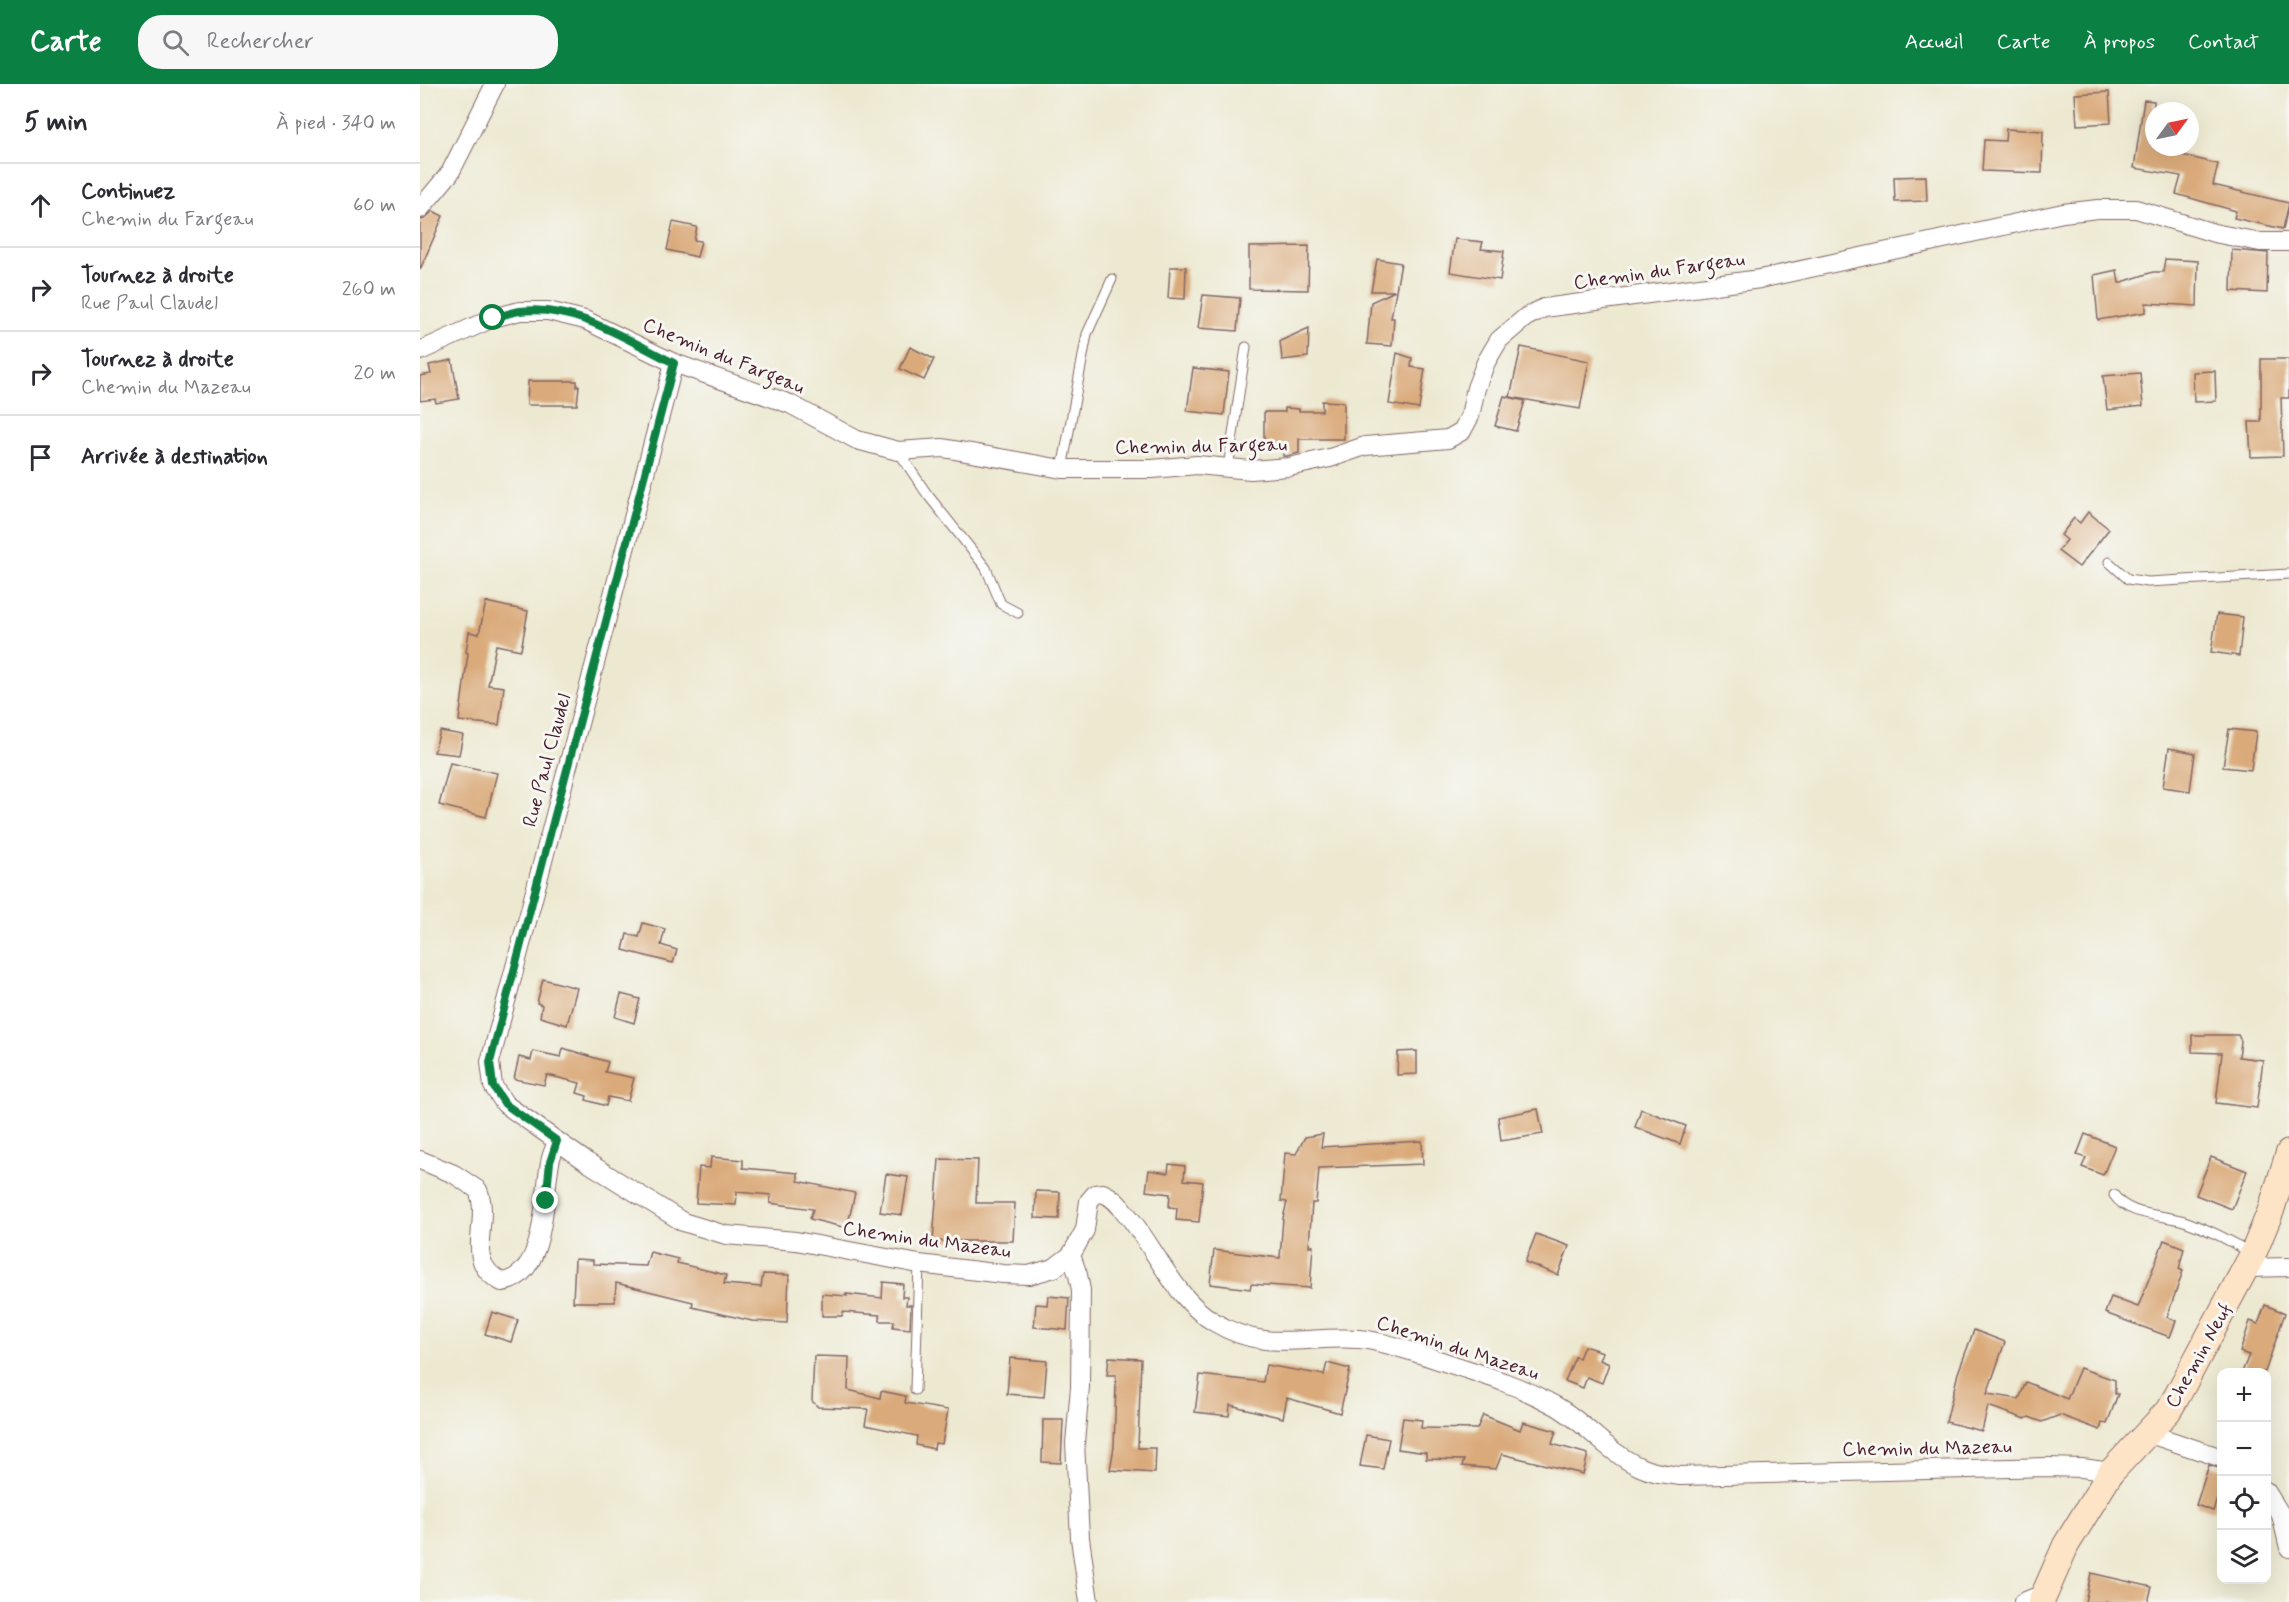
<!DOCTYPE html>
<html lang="fr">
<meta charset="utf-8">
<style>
:root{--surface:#fff;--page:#f7f7f7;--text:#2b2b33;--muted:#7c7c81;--line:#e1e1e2;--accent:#0b8043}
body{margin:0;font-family:Mynerve,sans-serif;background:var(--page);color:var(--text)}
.controls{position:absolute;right:18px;bottom:18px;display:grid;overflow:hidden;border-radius:12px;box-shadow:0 6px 24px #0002}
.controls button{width:54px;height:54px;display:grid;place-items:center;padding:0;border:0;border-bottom:2px solid var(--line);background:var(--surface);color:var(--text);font:30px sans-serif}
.compass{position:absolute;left:1725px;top:18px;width:54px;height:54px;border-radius:50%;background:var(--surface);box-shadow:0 6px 24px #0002;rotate:57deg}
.stop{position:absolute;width:18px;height:18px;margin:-14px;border:4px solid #0b8043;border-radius:50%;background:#fff}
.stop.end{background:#0b8043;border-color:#fff;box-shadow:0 2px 6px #0008}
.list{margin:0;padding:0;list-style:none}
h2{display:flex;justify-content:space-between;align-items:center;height:78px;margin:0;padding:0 24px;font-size:26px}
h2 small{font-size:20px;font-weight:400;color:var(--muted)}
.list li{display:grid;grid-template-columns:39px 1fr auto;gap:18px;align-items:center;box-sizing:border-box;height:84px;padding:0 24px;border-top:2px solid var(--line)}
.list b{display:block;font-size:22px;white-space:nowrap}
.list p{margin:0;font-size:20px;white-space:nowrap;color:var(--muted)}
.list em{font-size:20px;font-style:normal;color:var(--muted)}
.icon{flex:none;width:33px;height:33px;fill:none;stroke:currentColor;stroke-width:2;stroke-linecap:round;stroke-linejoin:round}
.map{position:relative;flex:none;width:1869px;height:1518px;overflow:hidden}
header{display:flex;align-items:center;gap:36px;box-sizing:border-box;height:84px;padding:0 30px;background:var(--accent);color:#fff}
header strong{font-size:28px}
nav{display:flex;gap:33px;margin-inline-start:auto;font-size:21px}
.search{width:420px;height:54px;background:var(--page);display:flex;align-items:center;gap:15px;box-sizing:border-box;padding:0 21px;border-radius:24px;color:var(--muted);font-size:22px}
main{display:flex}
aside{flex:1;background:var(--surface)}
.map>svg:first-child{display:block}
.building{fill:#daaa7a}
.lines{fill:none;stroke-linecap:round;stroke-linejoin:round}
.service-casing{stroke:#836665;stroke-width:11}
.minor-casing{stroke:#836665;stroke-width:20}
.secondary-casing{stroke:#836665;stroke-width:28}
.service{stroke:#fff;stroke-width:9}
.minor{stroke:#fff;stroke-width:18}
.secondary{stroke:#fee4c6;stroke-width:26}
.route{stroke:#0b8043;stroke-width:8}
.labels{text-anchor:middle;stroke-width:6;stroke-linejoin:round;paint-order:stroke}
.street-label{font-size:20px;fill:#4a1f2b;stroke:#f6f6f2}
</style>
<header>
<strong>Carte</strong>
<div class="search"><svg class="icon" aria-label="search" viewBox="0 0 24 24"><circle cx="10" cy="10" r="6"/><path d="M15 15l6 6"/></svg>Rechercher</div>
<nav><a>Accueil</a><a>Carte</a><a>À propos</a><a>Contact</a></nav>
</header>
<main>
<aside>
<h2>5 min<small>À pied · 340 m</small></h2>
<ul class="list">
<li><svg class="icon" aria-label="ahead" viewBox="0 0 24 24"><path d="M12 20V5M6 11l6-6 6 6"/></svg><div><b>Continuez</b><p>Chemin du Fargeau</p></div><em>60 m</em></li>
<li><svg class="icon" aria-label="right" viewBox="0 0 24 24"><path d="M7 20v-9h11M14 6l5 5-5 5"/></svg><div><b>Tournez à droite</b><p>Rue Paul Claudel</p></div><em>260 m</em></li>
<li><svg class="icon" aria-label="right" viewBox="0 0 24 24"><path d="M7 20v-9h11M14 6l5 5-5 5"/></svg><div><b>Tournez à droite</b><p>Chemin du Mazeau</p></div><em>20 m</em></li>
<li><svg class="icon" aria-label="arrive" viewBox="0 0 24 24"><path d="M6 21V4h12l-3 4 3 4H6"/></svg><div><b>Arrivée à destination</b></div></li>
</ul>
</aside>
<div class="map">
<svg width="1869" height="1518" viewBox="0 0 1869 1518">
<rect width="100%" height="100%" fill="#f6f6f2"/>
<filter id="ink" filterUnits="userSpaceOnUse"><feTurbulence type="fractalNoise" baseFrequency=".0167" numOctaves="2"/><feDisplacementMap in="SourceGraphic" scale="12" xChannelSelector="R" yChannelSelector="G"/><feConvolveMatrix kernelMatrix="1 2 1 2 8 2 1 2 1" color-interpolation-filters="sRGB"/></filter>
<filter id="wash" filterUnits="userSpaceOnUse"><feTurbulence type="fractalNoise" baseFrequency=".008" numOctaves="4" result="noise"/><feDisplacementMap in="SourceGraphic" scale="24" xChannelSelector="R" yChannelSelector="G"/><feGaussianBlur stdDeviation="1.35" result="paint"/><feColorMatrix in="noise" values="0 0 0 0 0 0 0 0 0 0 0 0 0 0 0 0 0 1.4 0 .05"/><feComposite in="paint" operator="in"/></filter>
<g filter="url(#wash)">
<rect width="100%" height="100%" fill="#ede9d1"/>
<g id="blocks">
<g class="building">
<path d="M 1689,8 L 1691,39 L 1657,41 L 1655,10 Z"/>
<path d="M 1724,16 L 1734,17 L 1734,63 L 1747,63 L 1746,67 L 1798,80 L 1793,101 L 1869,119 L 1863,145 L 1814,134 L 1816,127 L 1756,110 L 1761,92 L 1714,84 Z"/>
<path d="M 1586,45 L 1623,47 L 1622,89 L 1562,87 L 1564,56 L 1585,57 Z"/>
<path d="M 1506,92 L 1507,117 L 1475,118 L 1474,93 Z"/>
<path d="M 13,127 L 23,132 L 0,186 L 0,136 L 4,135 Z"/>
<path d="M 253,138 L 277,143 L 274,156 L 281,157 L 277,173 L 247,166 Z"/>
<path d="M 1035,155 L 1063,158 L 1061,165 L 1084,167 L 1080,196 L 1030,188 Z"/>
<path d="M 889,162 L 888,206 L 829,205 L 829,163 Z"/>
<path d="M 1812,166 L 1848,169 L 1847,209 L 1811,207 Z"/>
<path d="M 957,175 L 981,179 L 971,234 L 974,234 L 972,262 L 947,260 L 951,218 L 975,207 L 951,207 Z"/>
<path d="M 1745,175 L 1778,177 L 1777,222 L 1726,219 L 1726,228 L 1678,236 L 1674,191 L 1697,186 L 1699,199 L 1733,188 L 1743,188 Z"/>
<path d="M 750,183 L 766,183 L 765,215 L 748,214 Z"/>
<path d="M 783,211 L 820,214 L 817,247 L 778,244 Z"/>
<path d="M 889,244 L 888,273 L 862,276 L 860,257 Z"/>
<path d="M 490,263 L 514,275 L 504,296 L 480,285 Z"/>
<path d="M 1101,263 L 1169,277 L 1160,325 L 1090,313 Z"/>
<path d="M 977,269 L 992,274 L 991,283 L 1005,285 L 999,325 L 969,320 Z"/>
<path d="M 1841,275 L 1869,275 L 1869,314 L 1861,314 L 1863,372 L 1831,373 L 1829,338 L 1841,338 Z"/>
<path d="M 32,276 L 39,315 L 16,319 L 15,315 L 0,317 L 0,292 L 11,290 L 9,281 Z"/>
<path d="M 773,284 L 809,288 L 804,331 L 767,327 Z"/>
<path d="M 1795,287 L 1796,317 L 1774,318 L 1773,288 Z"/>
<path d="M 1720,289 L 1723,322 L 1687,326 L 1683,292 Z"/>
<path d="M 108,297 L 157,297 L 157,303 L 159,302 L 157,321 L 107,321 Z"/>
<path d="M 1084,312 L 1105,317 L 1096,347 L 1075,342 Z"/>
<path d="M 902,317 L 924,318 L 924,355 L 879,355 L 879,369 L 867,372 L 863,372 L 863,364 L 844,365 L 844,328 L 865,328 L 865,324 L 879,325 L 879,327 L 902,327 Z"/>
<path d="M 1668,428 L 1689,445 L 1659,483 L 1638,467 L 1647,456 L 1641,451 L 1654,434 L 1660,439 Z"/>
<path d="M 66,518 L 108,527 L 101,566 L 76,561 L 68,601 L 84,603 L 79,641 L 39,637 L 48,569 L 46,568 L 49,548 L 59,550 Z"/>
<path d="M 1797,530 L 1823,533 L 1819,572 L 1791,568 Z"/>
<path d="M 1809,645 L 1836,648 L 1831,686 L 1803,683 Z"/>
<path d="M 20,647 L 43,651 L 39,671 L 14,668 Z"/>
<path d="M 1749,664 L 1775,669 L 1770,707 L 1743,703 Z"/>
<path d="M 30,679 L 77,689 L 66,733 L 19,721 Z"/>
<path d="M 223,839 L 245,845 L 241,861 L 257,866 L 253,879 L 203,866 L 207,850 L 219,853 Z"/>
<path d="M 123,895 L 157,904 L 147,941 L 120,933 L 122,921 L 117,919 Z"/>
<path d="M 201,910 L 220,915 L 214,939 L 195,933 Z"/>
<path d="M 1772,951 L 1818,951 L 1821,957 L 1819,973 L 1843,976 L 1837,1024 L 1796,1019 L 1802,969 L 1772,968 Z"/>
<path d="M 143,964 L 188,978 L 185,988 L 214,994 L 208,1017 L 188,1013 L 186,1022 L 166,1016 L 167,1012 L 157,1009 L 160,999 L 127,991 L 124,1001 L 94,995 L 99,973 L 111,976 L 113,967 L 141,973 Z"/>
<path d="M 997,967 L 997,990 L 977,991 L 978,968 Z"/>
<path d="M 1118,1025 L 1123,1050 L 1081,1057 L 1078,1033 Z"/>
<path d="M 1221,1025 L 1266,1042 L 1260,1060 L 1215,1043 Z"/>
<path d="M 903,1050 L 901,1063 L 1002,1057 L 1003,1080 L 899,1084 L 896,1119 L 892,1119 L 889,1162 L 893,1162 L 890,1204 L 831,1200 L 830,1205 L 790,1200 L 794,1166 L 860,1174 L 863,1134 L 867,1118 L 861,1117 L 865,1069 L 876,1070 L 885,1053 Z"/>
<path d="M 1665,1050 L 1695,1062 L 1683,1091 L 1662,1083 L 1666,1074 L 1657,1071 Z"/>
<path d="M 291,1073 L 323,1076 L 323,1084 L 378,1089 L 378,1097 L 435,1109 L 427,1144 L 390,1135 L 393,1125 L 350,1119 L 351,1111 L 317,1108 L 316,1121 L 276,1119 L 279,1083 L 290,1084 Z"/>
<path d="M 1791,1073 L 1827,1087 L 1812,1125 L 1776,1111 Z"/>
<path d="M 519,1075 L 558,1076 L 556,1119 L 595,1119 L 593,1157 L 513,1157 Z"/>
<path d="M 749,1080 L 765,1082 L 764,1096 L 783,1098 L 779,1138 L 756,1136 L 757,1124 L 749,1123 L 750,1110 L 726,1107 L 729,1086 L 748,1089 Z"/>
<path d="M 466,1090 L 488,1093 L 482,1131 L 460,1128 Z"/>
<path d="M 616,1107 L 640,1108 L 639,1135 L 615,1134 Z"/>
<path d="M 1116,1150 L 1149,1162 L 1138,1191 L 1105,1178 Z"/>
<path d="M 1744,1156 L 1764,1164 L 1759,1185 L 1763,1187 L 1747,1233 L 1756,1237 L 1750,1253 L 1685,1229 L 1691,1213 L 1718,1223 Z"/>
<path d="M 230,1168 L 258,1175 L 257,1179 L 306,1191 L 304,1200 L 341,1203 L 343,1190 L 369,1191 L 367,1239 L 332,1237 L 272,1223 L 273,1218 L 196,1199 L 195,1218 L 153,1218 L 155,1175 L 173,1176 L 173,1180 L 226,1182 Z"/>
<path d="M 463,1198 L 483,1200 L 482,1213 L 487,1213 L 486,1221 L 491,1221 L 490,1245 L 473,1243 L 474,1237 L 460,1237 L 460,1231 L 423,1228 L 422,1232 L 402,1232 L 402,1210 L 427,1212 L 426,1210 L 462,1214 Z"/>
<path d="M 628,1212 L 649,1214 L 647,1246 L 614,1243 L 616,1220 L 627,1221 Z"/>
<path d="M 1845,1221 L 1865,1229 L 1845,1288 L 1822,1288 L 1829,1271 L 1820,1268 L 1830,1237 L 1838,1240 Z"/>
<path d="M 72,1228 L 98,1236 L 91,1258 L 65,1250 Z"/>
<path d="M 1554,1246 L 1585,1258 L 1567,1310 L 1599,1315 L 1606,1298 L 1647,1315 L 1660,1284 L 1695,1296 L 1695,1310 L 1698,1310 L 1687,1340 L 1682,1339 L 1680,1346 L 1640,1331 L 1622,1338 L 1609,1333 L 1605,1335 L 1568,1322 L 1562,1347 L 1526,1338 L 1538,1289 Z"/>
<path d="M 1164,1262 L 1183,1268 L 1180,1276 L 1189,1280 L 1182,1299 L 1167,1293 L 1163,1304 L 1145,1297 L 1155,1273 L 1159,1274 Z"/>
<path d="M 394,1272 L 429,1273 L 428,1306 L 460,1314 L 461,1307 L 486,1312 L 485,1319 L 528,1326 L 522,1360 L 515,1359 L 514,1365 L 496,1361 L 497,1352 L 445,1341 L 448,1325 L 398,1323 L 392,1317 Z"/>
<path d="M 689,1273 L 721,1275 L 718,1364 L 736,1364 L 735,1389 L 690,1386 L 694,1363 L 696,1300 L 696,1291 L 687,1291 Z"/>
<path d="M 590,1274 L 627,1277 L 624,1313 L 587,1310 Z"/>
<path d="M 907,1279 L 930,1285 L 920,1329 L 867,1314 L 863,1334 L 810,1321 L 809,1332 L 775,1328 L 780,1291 L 843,1298 L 846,1281 L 904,1291 Z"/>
<path d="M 1063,1331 L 1100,1346 L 1103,1338 L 1136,1347 L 1132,1360 L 1168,1370 L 1163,1390 L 1082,1370 L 1076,1385 L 1042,1382 L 1044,1376 L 1006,1375 L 1006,1369 L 978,1365 L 983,1334 L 1002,1336 L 1001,1344 L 1057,1345 Z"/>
<path d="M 623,1336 L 643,1336 L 641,1379 L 622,1378 Z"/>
<path d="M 946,1351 L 969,1355 L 963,1385 L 940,1382 Z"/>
<path d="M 1789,1381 L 1802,1385 L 1802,1400 L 1793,1427 L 1776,1421 Z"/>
<path d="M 1671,1489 L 1732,1503 L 1728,1518 L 1665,1518 Z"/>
</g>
</g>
</g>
<g filter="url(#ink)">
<use href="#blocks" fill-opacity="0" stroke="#836665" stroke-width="1.5"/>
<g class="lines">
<g class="service-casing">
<g id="service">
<path d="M 478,367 L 507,410 L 566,484 L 581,520 L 598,529"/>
<path d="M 808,384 L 826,263"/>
<path d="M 642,385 L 667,250 L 692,195"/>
<path d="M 1689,478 L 1708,495 L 1728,498 L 1869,490"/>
<path d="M 1694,1111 C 1708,1133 1745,1130 1767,1138 C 1790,1146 1811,1157 1831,1169"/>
<path d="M 495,1306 L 499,1180"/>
</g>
</g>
<g class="minor-casing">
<g id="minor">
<path d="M 0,125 L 30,89 L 75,0"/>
<path d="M 0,267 L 73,234 L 100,227 L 128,227 L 165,236 L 254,279 L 370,320 L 437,356 L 478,367 L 523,364 L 642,385 L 732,385 L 777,381 L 831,386 L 869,383 L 910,374 L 945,362 L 1028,355 L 1042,347 L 1050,332 L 1056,304 L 1066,278 L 1079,256 L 1106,233 L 1124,224 L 1340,195 L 1643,129 L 1678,125 L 1716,125 L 1794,149 L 1840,158 L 1869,158"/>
<path d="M 137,1057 L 85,1020 L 73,1002 L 70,978 L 254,279"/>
<path d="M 0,1076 L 34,1090 L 58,1106 C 72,1139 41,1177 82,1198 C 127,1192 123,1112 130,1079 C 131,1071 135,1064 137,1057 L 167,1078 L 263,1138 L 306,1151 L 376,1157 L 499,1180 L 583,1190 L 609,1191 L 634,1184 L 651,1171 L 665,1146 L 669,1117 L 675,1110 L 683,1109 C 695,1114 701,1124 709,1133 C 737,1167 755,1215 794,1238 C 847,1270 883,1251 939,1255 C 963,1257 986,1266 1009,1273 C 1054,1288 1095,1299 1136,1322 C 1166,1339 1188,1369 1220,1383 C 1232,1389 1246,1390 1260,1392 L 1628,1383 L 1662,1384 L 1691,1388"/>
<path d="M 651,1171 L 658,1191 L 661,1206 L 660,1303 L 655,1359 L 660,1454 L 669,1518"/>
<path d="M 1826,1184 L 1869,1183"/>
<path d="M 1727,1349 L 1802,1374"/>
<path d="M 1846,1407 L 1861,1431 L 1869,1464"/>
<path d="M 1603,1518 L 1623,1510"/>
</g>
</g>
<g class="secondary-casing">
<path id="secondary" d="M 1621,1518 L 1646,1461 L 1691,1388 L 1748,1327 L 1757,1312 L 1833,1170 L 1851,1126 L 1869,1069"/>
</g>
<use href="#service" class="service"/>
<use href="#minor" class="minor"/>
<use href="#secondary" class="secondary"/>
</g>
</g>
<g class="lines" filter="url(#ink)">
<path class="route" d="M 73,234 C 82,232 91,228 100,227 C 155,220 207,256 254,279 L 70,978 L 73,1002 L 85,1020 L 137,1057 L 130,1078 L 126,1117"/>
</g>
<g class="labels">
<g class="street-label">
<text transform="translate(1239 186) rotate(-8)" y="7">Chemin du Fargeau</text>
<text transform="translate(304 271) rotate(22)" y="7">Chemin du Fargeau</text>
<text transform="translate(781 361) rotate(-1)" y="7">Chemin du Fargeau</text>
<text transform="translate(126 676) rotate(-75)" y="7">Rue Paul Claudel</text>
<text transform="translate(507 1155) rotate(8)" y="7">Chemin du Mazeau</text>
<text transform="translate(1038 1263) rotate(18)" y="7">Chemin du Mazeau</text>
<text transform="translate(1778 1271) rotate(-61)" y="7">Chemin Neuf</text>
<text transform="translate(1507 1363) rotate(-1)" y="7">Chemin du Mazeau</text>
</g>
</g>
</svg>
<div class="controls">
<button>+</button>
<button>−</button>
<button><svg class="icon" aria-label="locate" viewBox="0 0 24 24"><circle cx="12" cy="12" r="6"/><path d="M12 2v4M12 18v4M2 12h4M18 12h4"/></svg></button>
<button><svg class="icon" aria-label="layers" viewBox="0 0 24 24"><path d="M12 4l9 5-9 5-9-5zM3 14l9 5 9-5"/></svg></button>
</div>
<svg class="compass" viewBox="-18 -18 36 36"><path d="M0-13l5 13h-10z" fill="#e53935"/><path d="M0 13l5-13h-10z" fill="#7c7c81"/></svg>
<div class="stop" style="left:73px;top:234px"></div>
<div class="stop end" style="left:126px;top:1117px"></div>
</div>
</main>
